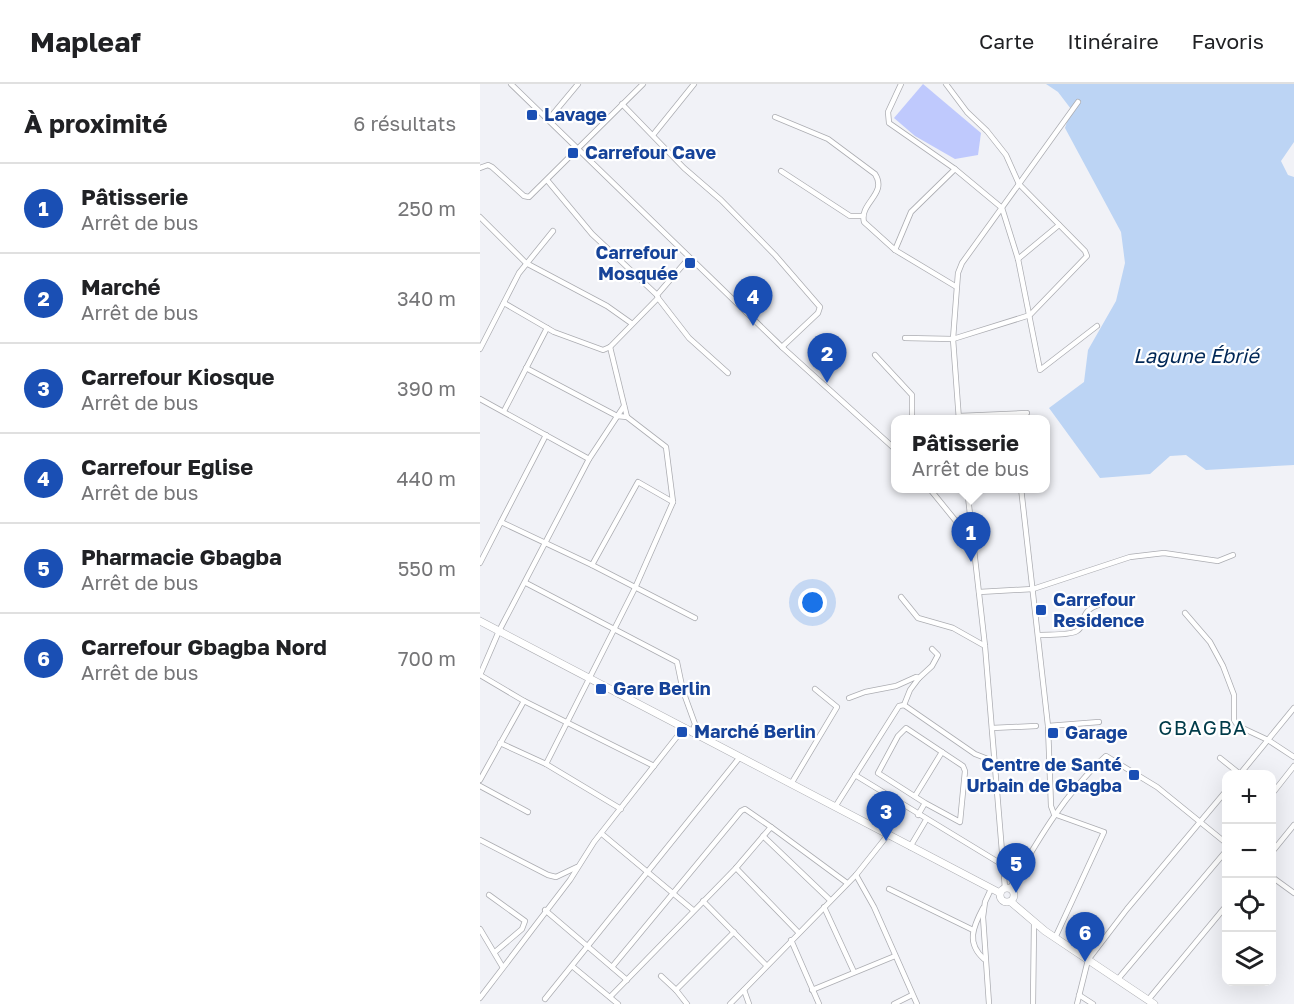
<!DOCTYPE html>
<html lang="fr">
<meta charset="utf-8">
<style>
:root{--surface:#fff;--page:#f6f6f6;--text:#202124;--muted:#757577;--line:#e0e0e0;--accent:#1a73e8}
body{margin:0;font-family:"Golos Text",sans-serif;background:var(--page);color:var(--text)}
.controls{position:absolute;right:18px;bottom:18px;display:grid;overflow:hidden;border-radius:12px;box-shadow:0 6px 24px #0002}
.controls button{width:54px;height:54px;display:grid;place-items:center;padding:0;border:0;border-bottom:2px solid var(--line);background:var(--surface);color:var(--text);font:30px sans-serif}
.you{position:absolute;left:333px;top:519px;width:21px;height:21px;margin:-15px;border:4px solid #fff;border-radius:50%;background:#1a73e8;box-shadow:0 0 0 9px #1a73e833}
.badge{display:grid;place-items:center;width:39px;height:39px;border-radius:50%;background:var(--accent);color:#fff;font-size:20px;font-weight:700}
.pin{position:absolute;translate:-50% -50px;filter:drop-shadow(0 2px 3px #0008)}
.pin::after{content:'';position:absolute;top:32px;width:21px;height:18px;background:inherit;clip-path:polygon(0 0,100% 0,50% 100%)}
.popup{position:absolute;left:411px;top:331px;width:159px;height:78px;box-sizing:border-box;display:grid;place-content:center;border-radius:12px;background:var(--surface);filter:drop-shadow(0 2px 4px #0005);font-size:20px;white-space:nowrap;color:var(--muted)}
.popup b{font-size:22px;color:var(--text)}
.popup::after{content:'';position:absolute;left:50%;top:100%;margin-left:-12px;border:12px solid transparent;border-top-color:var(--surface)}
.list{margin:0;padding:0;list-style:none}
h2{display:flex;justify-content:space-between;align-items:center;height:78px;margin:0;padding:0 24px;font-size:26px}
h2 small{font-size:20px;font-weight:400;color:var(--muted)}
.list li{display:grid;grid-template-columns:39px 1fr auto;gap:18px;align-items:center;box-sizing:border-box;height:90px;padding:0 24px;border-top:2px solid var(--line)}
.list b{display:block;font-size:22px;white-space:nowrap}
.list p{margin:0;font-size:20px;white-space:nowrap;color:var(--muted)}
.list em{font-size:20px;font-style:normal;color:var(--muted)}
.icon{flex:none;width:33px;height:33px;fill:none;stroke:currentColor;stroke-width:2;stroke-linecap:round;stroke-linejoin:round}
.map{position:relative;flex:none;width:814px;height:920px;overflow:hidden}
header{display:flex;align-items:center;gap:36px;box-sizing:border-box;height:84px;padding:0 30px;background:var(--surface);border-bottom:2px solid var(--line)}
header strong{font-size:28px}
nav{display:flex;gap:33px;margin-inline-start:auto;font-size:21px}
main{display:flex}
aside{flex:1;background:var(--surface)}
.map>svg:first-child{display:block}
.green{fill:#bfc9fd}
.water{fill:#bcd4f4}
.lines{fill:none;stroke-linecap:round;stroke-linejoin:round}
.street-casing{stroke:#acadb2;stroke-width:6}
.secondary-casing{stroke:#acadb2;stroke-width:8}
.street{stroke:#fff;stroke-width:4.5}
.secondary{stroke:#fff;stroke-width:7}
.transit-dot{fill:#1a4fb4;stroke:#fff;stroke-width:2}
.labels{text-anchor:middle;stroke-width:4.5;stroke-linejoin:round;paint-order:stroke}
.transit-label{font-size:18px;font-weight:bold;fill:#164399;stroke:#fff;text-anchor:start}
.water-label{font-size:20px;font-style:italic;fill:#002756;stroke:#fff}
.neighbourhood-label{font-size:20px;letter-spacing:1.5px;fill:#003b49;stroke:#fff}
</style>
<header>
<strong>Mapleaf</strong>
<nav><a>Carte</a><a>Itinéraire</a><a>Favoris</a></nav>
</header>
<main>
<aside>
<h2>À proximité<small>6 résultats</small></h2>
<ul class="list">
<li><span class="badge" style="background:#1a4fb4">1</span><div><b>Pâtisserie</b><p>Arrêt de bus</p></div><em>250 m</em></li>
<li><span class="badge" style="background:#1a4fb4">2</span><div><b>Marché</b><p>Arrêt de bus</p></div><em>340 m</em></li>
<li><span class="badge" style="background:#1a4fb4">3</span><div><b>Carrefour Kiosque</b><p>Arrêt de bus</p></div><em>390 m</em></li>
<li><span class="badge" style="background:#1a4fb4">4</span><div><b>Carrefour Eglise</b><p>Arrêt de bus</p></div><em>440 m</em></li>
<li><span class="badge" style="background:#1a4fb4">5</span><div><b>Pharmacie Gbagba</b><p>Arrêt de bus</p></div><em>550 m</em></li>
<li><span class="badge" style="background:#1a4fb4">6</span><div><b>Carrefour Gbagba Nord</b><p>Arrêt de bus</p></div><em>700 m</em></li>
</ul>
</aside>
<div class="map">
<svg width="814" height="920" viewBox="0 0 814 920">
<rect width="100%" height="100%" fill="#f1f2f7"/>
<path class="green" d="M 443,0 L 501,49 L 498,71 L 475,75 L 435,52 L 414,34 Z"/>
<path class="water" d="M 566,0 L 814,0 L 814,58 L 801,77 L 808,91 L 814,93 L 814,381 L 726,386 L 706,371 L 690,372 L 670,390 L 620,394 L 569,324 L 604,298 L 608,266 L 636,217 L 645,179 L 641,148 L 585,44 L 591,25 L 578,8 Z"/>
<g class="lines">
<g class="street-casing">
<g id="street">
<path d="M 31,0 L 302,263 L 416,366"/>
<path d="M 421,0 L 408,28 L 409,39 L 475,85 L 522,124 L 538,175 L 560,286 L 617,242"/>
<path d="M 142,20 L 204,84 L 241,116 L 295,171 L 340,223 L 338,229 L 302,263"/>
<path d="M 295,33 L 348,55 L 395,90 C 408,110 379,119 384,138 L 415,166 L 475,202"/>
<path d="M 68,36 L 98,0"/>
<path d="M 173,51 L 214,0"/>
<path d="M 0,84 L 8,81 L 12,83 L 44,112 L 49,113 L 163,0"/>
<path d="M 301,87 L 370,132 L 383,132"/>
<path d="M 67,96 L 112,150 L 177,211"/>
<path d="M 0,133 L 46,179 L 127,222 L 151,239"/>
<path d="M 415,166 L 431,128 L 475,85"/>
<path d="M 538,175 L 579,141"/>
<path d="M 178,214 L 209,254 L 248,289"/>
<path d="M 24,219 L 74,248 L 123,266 L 130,263 L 178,214 L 177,211 L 209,174"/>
<path d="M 425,254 L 473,255 L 550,231 L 607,172 L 605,167 L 539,100 L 526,71 L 507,47 L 487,28 L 466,0"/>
<path d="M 130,263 L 147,333"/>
<path d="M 0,265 L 39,189 L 73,147"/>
<path d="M 395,271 L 432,311 L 432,336"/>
<path d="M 46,284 L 137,332 L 147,333 L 186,363 L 193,418 L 155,504 L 66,680"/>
<path d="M 0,315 L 109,375"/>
<path d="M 24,327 L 67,244"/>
<path d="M 479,332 L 547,329"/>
<path d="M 479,336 L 473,255 L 478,189 L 482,179 L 598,18"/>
<path d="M 449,404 L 493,458"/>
<path d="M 487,404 L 505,562 L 525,804"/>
<path d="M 541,404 L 568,642 L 571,722 L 574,730"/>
<path d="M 21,438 L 66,351"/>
<path d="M 0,479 L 21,438 L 112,481 L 215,534"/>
<path d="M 112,481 L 158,398 L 193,418"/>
<path d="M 46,499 L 197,578 L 203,607 L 215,640 L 212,649"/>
<path d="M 499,508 L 553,505 L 650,473 L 684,469 L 738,477 L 753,471"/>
<path d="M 421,513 L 438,534 L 473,544 L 505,562"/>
<path d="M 705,529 L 730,558 L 743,582 L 754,611 L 754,636 L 758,642 L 788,656 L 814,673"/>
<path d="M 559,551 C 569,550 588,552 597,547 C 608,541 594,524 630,518"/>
<path d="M 0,591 L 19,547 L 109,375 L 144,322"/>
<path d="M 0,591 L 44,617 L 174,682"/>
<path d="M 439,594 L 452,582 L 458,571 L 452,565"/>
<path d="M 369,614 L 385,608 L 416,602 L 436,593 L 439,594 L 430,606 L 424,621"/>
<path d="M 424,621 L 495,670 L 513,677"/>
<path d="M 568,642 L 619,638"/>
<path d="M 512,644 L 556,642"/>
<path d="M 20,659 L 66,680 L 141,725"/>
<path d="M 740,674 L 760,690"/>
<path d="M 760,690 L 814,624"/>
<path d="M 375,691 L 523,781"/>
<path d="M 0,696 L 44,617"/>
<path d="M 311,700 L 357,623 L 335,605"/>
<path d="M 0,702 L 48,728"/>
<path d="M 792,710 L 814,682"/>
<path d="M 435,712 L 462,668"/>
<path d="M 355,723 L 419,622 L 424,621"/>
<path d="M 574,730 L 624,748 L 575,854"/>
<path d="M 438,731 L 445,719 L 480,738 L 485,687 L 483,682 L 426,644 L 418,652 L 398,689 L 445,719"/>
<path d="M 122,750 L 213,826"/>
<path d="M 283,752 L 350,816"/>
<path d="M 0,756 L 68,791 L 76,793 L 97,783"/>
<path d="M 430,763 L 446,736"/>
<path d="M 792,768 L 814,741"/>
<path d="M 256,784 L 318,848"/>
<path d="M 376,791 L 394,823 L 437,920"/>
<path d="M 792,793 L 814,809"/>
<path d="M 530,804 C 558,756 584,710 626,672 L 677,703 L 746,759"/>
<path d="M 409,805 L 493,846"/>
<path d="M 9,811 L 45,837 L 42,845 L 15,868"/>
<path d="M 223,817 L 286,881"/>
<path d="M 344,823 L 374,888"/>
<path d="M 503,824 C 493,843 486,859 504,875"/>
<path d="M 65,826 L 147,896"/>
<path d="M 0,845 L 22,882"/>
<path d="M 311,856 L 339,920"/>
<path d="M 92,882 L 138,920"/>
<path d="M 132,883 L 261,727 L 265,725 L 291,743"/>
<path d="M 181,892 L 196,906"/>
<path d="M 638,895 L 746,767"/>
<path d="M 264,906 L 269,920"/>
<path d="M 332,906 L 415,872"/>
<path d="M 599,911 L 613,920"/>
<path d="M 130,913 L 256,784 L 291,743 L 367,799"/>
<path d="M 0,914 L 90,796 L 114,758 L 203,645"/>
<path d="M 65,915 L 260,673"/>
<path d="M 668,916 L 746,822"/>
<path d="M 207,920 L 196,906 L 254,848"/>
<path d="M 250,920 L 376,791 L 407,752"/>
<path d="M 414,920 L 432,911"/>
<path d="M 509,920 L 503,833 L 505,818 L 511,805"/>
<path d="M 553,920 L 554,839"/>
<path d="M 597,920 L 608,876 L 647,825 L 746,707"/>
</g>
</g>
<g class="secondary-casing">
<g id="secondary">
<path d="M 0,537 L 520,809"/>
<circle cx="527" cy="811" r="7"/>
<path d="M 531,818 L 565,847 L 674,920"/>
</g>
</g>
<use href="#street" class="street"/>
<use href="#secondary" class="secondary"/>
</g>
<g class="transit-dot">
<rect x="46" y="25" width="12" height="12" rx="3"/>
<rect x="87" y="63" width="12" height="12" rx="3"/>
<rect x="204" y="173" width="12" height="12" rx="3"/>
<rect x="555" y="520" width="12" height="12" rx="3"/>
<rect x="115" y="599" width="12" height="12" rx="3"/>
<rect x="196" y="642" width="12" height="12" rx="3"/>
<rect x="567" y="643" width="12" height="12" rx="3"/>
<rect x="648" y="685" width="12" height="12" rx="3"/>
</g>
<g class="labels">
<g class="transit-label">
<text x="64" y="37">Lavage</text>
<text x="105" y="75">Carrefour Cave</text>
<text x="198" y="175" text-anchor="end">Carrefour<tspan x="198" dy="21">Mosquée</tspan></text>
<text x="573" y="522">Carrefour<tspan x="573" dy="21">Residence</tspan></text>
<text x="133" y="611">Gare Berlin</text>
<text x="214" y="654">Marché Berlin</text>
<text x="585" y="655">Garage</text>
<text x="642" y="687" text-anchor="end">Centre de Santé<tspan x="642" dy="21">Urbain de Gbagba</tspan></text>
</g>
<g class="water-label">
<text x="716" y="279">Lagune Ébrié</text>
</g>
<g class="neighbourhood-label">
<text x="723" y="651">GBAGBA</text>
</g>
</g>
</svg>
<div class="controls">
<button>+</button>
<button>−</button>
<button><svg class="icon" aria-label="locate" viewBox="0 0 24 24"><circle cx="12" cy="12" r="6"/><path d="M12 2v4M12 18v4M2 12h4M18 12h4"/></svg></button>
<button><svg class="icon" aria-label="layers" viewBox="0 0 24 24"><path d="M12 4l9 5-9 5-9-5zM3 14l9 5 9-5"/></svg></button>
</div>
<div class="you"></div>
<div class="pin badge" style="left:491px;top:478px;background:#1a4fb4">1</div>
<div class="popup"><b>Pâtisserie</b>Arrêt de bus</div>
<div class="pin badge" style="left:347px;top:299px;background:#1a4fb4">2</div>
<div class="pin badge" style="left:406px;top:757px;background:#1a4fb4">3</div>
<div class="pin badge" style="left:273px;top:242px;background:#1a4fb4">4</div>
<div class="pin badge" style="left:536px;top:809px;background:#1a4fb4">5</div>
<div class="pin badge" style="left:605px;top:878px;background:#1a4fb4">6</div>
</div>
</main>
